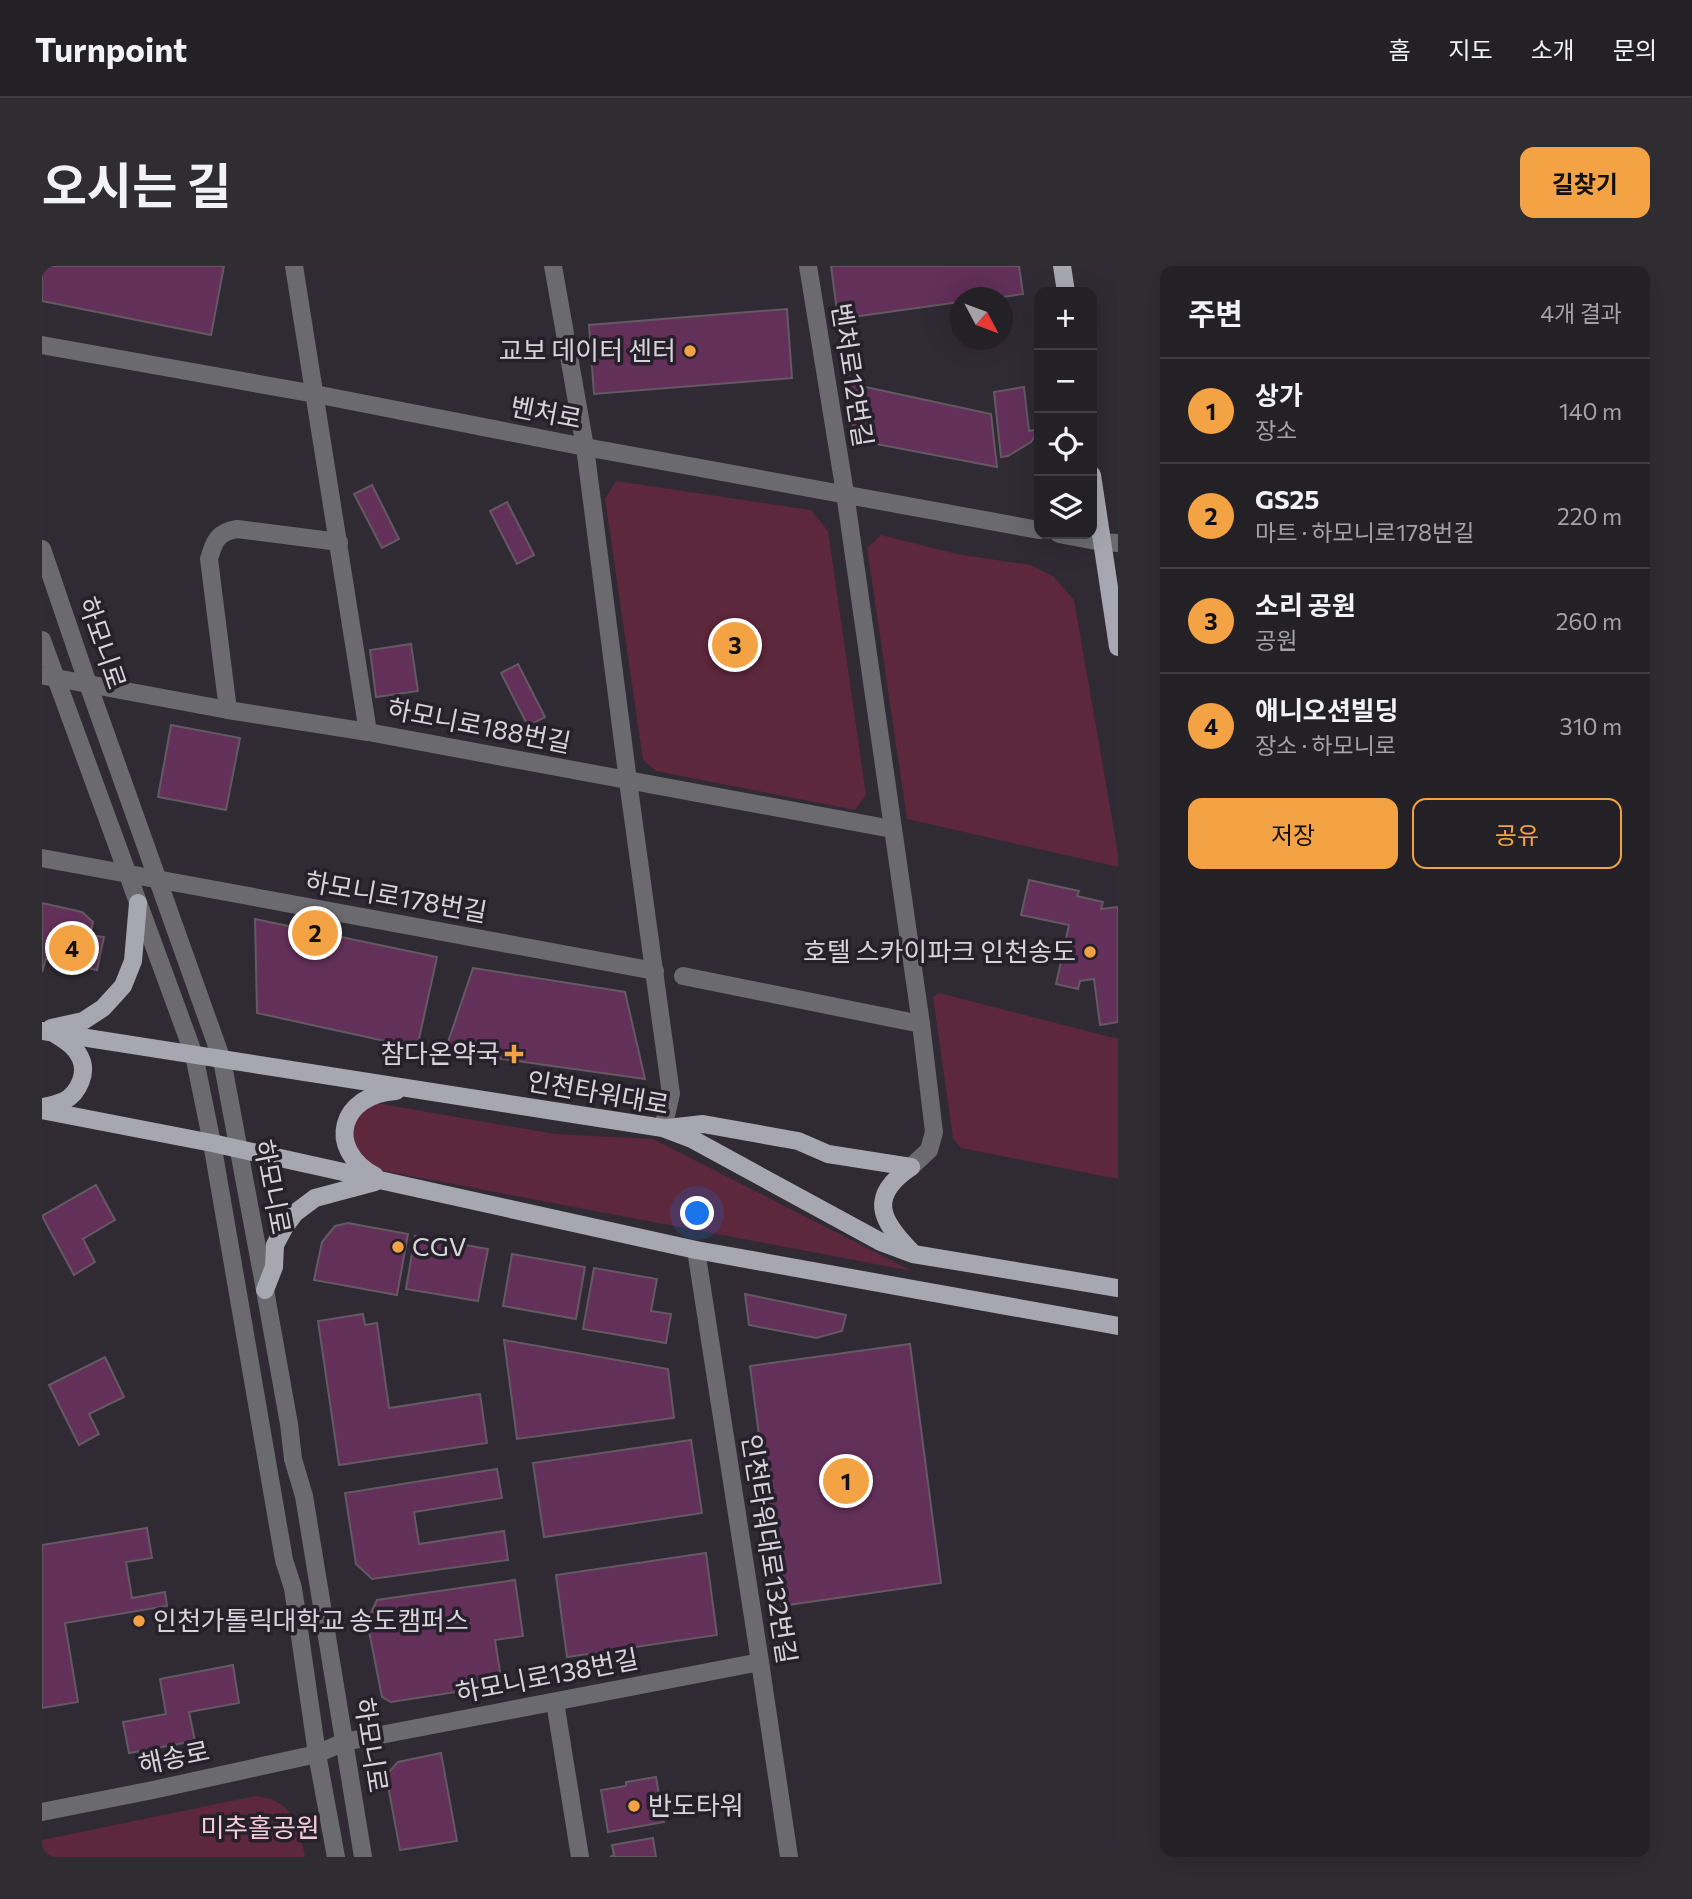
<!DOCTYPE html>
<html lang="ko">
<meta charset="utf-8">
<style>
:root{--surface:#232026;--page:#2f2d32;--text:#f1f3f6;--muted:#a3a3a7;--line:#403e43;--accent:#f4a344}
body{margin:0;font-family:Commissioner,"Noto Sans KR",sans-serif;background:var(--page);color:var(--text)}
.controls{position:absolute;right:21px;top:21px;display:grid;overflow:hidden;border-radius:14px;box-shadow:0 7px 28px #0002}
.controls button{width:63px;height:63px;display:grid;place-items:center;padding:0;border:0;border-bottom:2px solid var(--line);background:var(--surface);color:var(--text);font:35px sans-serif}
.compass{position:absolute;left:908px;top:21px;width:63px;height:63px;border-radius:50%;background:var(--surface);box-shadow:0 7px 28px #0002;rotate:131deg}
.you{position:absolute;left:656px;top:948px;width:24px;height:24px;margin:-18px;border:5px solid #fff;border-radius:50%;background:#1a73e8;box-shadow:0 0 0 10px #1a73e833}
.badge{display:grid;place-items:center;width:46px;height:46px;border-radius:50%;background:var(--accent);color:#111;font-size:23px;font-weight:700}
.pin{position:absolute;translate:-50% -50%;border:4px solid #fff;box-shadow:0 2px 7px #0006}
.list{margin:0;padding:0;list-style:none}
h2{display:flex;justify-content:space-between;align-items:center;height:91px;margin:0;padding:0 28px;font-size:30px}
h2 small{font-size:23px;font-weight:400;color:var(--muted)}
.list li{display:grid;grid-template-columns:46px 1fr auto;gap:21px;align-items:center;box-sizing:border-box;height:105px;padding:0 28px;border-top:2px solid var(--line)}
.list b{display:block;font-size:26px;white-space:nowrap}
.list p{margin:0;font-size:23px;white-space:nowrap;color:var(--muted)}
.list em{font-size:23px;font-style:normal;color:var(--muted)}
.actions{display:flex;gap:14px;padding:21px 28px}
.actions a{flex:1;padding:16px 0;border:2px solid var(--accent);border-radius:14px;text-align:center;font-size:24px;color:var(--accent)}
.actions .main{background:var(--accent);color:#111}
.icon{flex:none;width:38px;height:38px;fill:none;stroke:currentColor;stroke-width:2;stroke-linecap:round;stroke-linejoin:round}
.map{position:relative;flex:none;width:1076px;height:1591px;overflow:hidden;border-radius:14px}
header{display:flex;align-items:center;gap:42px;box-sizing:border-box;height:98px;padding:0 35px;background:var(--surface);border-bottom:2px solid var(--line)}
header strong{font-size:33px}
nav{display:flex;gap:38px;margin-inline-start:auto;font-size:24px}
.intro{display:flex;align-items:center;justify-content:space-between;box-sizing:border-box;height:168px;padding:0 42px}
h1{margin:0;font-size:49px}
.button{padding:18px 32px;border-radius:14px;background:var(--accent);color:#111;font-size:24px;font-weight:700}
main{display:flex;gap:42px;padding:0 42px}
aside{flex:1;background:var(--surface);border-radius:14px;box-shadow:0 7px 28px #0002}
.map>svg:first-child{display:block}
.green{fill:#5d273c}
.building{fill:#63305a;stroke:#645961;stroke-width:2}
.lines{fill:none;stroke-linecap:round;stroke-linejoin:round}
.minor{stroke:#6a6a6f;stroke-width:18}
.major{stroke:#a7a7b2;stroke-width:18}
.poi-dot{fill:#f4a344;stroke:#252029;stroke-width:2.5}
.labels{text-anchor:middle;stroke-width:7;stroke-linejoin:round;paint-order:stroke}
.poi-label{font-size:26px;fill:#d7d3da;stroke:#252029;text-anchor:end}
.street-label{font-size:26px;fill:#d7d3da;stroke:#252029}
.park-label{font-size:26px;fill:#f5cbd8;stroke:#252029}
</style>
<header>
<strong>Turnpoint</strong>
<nav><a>홈</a><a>지도</a><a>소개</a><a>문의</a></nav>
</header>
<div class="intro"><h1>오시는 길</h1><a class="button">길찾기</a></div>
<main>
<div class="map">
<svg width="1076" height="1591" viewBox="0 0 1076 1591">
<rect width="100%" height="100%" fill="#2f2a33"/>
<g class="green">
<path d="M 574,215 L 769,244 L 786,265 L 824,529 L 813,544 L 614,505 L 601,494 L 563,233 Z"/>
<path d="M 839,269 L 915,288 L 988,299 L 1011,310 L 1032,334 L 1076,587 L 1076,601 L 865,553 L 825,282 Z"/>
<path d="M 897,727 L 1076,773 L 1076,913 L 919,882 L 911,872 L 891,731 Z"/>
<path d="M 334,837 L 513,868 L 611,873 L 870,1005 L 337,904 L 315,887 C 308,855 307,856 334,837 Z"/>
<path d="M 213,1530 C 251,1534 257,1559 263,1591 L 0,1591 L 0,1574 Z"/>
</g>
<g class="building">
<path d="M 0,0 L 182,0 L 169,69 L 0,35 Z"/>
<path d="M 789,0 L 977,0 L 981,28 L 954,32 L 918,32 L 918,36 L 796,53 Z"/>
<path d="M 745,43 L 750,112 L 552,128 L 547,59 Z"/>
<path d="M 805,117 L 949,148 L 955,201 L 813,174 Z"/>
<path d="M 982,121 L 987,165 L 993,164 L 993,170 L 989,176 L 966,190 L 959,191 L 952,126 Z"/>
<path d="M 330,219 L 357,273 L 340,282 L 312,228 Z"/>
<path d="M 465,236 L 492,289 L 475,298 L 448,245 Z"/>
<path d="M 369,378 L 376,425 L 334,431 L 328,384 Z"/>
<path d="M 476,398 L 503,451 L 486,460 L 459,407 Z"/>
<path d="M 129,459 L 198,472 L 184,544 L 116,531 Z"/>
<path d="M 987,614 L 1037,625 L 1035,630 L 1061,636 L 1059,643 L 1076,641 L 1076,756 L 1058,759 L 1052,713 L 1038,715 L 1036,723 L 1014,718 L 1027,659 L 979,649 Z"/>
<path d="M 0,637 L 40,646 L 51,656 L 48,669 L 62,671 L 55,704 L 4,693 L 0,706 Z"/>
<path d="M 213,653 L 395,691 L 375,782 L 215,747 Z"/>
<path d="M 431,702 L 583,726 L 603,813 L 403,785 Z"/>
<path d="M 54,919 L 73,954 L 41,973 L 53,996 L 32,1009 L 0,950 Z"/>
<path d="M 306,957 L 366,968 L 355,1029 L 272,1014 L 280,976 L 293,960 Z"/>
<path d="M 373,970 L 446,983 L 436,1035 L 364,1023 Z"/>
<path d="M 470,988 L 543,1001 L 534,1053 L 461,1040 Z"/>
<path d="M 552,1002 L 615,1013 L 609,1045 L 629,1048 L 624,1077 L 541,1063 Z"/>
<path d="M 703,1028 L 804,1049 L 800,1065 L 774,1072 L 707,1059 Z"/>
<path d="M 321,1048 L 323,1059 L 335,1057 L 347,1142 L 438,1128 L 445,1177 L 297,1199 L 276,1055 Z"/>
<path d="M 462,1074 L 626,1103 L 632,1152 L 475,1173 Z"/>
<path d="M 868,1078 L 899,1317 L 739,1340 L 708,1100 Z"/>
<path d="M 63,1091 L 82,1131 L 47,1148 L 57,1168 L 37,1179 L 7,1119 Z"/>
<path d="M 649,1174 L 660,1247 L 502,1271 L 491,1197 Z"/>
<path d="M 455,1203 L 460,1232 L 372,1246 L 377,1278 L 462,1265 L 466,1294 L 330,1313 L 314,1298 L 303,1227 Z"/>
<path d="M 105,1262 L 110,1292 L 84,1296 L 90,1332 L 123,1326 L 125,1340 L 23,1357 L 36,1436 L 0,1442 L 0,1279 Z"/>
<path d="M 664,1287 L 675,1369 L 525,1391 L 514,1309 Z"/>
<path d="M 473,1314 L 481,1370 L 453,1374 L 460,1419 L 349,1436 L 340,1431 L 325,1355 L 335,1334 Z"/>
<path d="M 191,1399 L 197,1437 L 147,1446 L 153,1475 L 87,1487 L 81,1456 L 124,1448 L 118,1413 Z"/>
<path d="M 399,1487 L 415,1575 L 358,1584 L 344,1509 L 356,1496 Z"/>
<path d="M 614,1511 L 618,1535 L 622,1535 L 623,1544 L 620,1545 L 622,1556 L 566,1566 L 559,1524 L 584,1520 L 584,1516 Z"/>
<path d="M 611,1572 L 614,1591 L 568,1591 L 572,1589 L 570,1579 Z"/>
</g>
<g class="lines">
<g class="minor">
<path d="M 252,0 L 326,466"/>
<path d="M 511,0 L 543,181 L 586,515 L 629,828 L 621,862"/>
<path d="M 766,0 L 803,227 L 879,758 L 892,866 L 887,884 L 869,901"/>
<path d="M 0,79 L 273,128 L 543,181 L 997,264"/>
<path d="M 1017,268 L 1059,276 L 1076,277"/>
<path d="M 0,283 L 46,418 L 180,794 L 223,1024 L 247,1158 L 251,1193 L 262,1230 L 321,1591"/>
<path d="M 0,374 L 152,789 L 170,877 L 242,1294 L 251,1322 L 275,1488 L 294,1591"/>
<path d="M 3,410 L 186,444 L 326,466 L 850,563"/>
<path d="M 186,444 L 167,293 C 172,275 176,266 195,263 L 297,276"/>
<path d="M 0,592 L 613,705"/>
<path d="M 641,710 L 879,758"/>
<path d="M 654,984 L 718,1396 L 747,1591"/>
<path d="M 513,1436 L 538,1591"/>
<path d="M 0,1546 L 111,1524 L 275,1488 L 302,1476 L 718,1396"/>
</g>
<g class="major">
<path d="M 1020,0 L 1024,26"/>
<path d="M 1050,209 L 1076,381"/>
<path d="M 9,762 L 41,755 L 61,742 L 81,720 L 91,695 L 96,637"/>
<path d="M 0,765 L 621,862 L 650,873 L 839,976 L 871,988 L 1076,1022"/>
<path d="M 0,841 C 7,840 15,838 22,835 C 37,827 46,806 38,791 C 33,780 22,774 13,768"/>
<path d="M 0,844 L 170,877 L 654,984 L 1076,1060"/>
<path d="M 625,862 L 661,858 L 756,875 L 786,888 L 869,901"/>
<path d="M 869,901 C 826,930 838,954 869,985"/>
<path d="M 333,910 C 282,882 299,828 354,825"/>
<path d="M 223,1024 L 232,1001 L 233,979 L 242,962 L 253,947 L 273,932 L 333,916"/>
</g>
</g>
<g class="poi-dot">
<circle cx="648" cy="85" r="7"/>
<circle cx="1048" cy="686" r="7"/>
<path d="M468.5 777.5h7v7h7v7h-7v7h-7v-7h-7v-7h7z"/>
<circle cx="356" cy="981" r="7"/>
<circle cx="97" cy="1355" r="7"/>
<circle cx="592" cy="1540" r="7"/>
</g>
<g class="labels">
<g class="poi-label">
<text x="634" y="94">교보 데이터 센터</text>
<text x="1034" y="695">호텔 스카이파크 인천송도</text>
<text x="458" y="797">참다온약국</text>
<text x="370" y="990" text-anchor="start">CGV</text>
<text x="111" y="1364" text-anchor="start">인천가톨릭대학교 송도캠퍼스</text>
<text x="606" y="1549" text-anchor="start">반도타워</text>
</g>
<g class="street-label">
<text transform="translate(810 109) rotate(81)" y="9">벤처로12번길</text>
<text transform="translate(504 147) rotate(11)" y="9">벤처로</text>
<text transform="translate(60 377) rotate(71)" y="9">하모니로</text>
<text transform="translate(437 460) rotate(11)" y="9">하모니로188번길</text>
<text transform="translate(354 631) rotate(10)" y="9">하모니로178번길</text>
<text transform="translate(556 827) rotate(10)" y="9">인천타워대로</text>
<text transform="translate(230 921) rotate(79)" y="9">하모니로</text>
<text transform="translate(727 1283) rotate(81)" y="9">인천타워대로132번길</text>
<text transform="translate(505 1410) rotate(-11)" y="9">하모니로138번길</text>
<text transform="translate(329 1479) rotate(81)" y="9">하모니로</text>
<text transform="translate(132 1492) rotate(-12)" y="9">해송로</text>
</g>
<g class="park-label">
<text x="218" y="1571">미추홀공원</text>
</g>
</g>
</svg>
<div class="controls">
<button>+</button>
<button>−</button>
<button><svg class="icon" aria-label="locate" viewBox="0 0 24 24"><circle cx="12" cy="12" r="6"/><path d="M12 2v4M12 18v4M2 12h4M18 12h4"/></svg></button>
<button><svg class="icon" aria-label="layers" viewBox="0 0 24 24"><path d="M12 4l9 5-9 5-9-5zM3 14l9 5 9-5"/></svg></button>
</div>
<svg class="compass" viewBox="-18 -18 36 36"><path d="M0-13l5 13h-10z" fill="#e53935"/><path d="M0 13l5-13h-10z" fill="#a3a3a7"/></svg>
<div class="you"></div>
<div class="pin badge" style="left:804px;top:1215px">1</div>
<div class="pin badge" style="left:273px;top:667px">2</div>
<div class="pin badge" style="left:693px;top:379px">3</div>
<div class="pin badge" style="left:30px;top:682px">4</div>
</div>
<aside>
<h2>주변<small>4개 결과</small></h2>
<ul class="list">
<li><span class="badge">1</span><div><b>상가</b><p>장소</p></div><em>140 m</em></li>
<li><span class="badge">2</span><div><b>GS25</b><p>마트 · 하모니로178번길</p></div><em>220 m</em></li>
<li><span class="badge">3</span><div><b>소리 공원</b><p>공원</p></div><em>260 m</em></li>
<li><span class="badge">4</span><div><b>애니오션빌딩</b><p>장소 · 하모니로</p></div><em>310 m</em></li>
</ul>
<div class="actions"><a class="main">저장</a><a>공유</a></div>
</aside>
</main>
